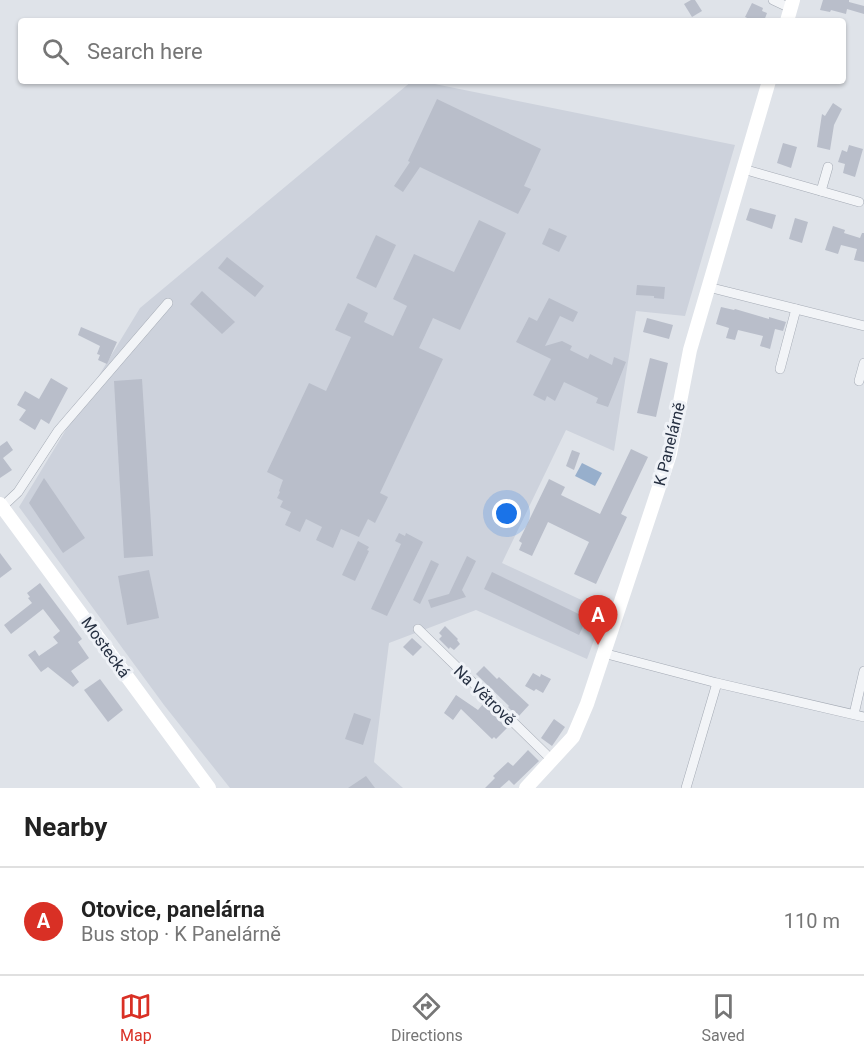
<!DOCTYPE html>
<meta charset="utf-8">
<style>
:root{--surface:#fff;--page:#f6f6f6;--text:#222;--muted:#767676;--line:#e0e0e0;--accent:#d93025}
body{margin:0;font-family:Roboto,sans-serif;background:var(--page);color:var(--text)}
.you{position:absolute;left:507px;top:514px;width:21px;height:21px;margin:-15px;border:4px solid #fff;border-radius:50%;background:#1a73e8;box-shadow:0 0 0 9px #1a73e833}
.badge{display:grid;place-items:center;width:39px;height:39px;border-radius:50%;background:var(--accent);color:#fff;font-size:20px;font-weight:700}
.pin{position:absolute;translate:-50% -50px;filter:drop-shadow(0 2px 3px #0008)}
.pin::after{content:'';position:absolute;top:32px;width:21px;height:18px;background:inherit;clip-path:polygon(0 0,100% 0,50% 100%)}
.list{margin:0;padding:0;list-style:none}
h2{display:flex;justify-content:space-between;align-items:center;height:78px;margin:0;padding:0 24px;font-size:26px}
h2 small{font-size:20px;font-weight:400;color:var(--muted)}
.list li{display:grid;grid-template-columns:39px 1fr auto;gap:18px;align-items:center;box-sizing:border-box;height:108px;padding:0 24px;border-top:2px solid var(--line)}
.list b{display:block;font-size:22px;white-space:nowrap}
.list p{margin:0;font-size:20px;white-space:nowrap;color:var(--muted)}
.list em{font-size:20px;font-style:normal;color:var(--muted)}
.icon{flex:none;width:33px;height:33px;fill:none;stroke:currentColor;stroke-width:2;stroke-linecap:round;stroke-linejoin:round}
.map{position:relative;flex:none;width:864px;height:788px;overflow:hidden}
.search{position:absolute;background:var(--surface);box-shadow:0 2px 4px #0004;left:18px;right:18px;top:18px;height:66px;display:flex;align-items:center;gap:15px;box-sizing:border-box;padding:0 21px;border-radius:6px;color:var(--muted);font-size:22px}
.sheet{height:186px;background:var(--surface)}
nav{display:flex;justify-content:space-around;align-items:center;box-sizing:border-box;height:84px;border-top:2px solid var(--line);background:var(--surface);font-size:16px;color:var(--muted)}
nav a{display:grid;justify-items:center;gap:3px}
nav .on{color:var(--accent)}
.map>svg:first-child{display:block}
.built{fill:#cdd2dc}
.water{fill:#97afcc}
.building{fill:#b9beca}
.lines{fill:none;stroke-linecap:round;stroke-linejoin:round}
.street-casing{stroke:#a4aab4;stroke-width:10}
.street{stroke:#f2f4f7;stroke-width:9}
.secondary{stroke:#fff;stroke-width:14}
.labels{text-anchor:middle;stroke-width:6;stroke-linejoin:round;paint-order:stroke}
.street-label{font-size:16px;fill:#263042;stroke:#eff2f7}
</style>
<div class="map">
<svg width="864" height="788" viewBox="0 0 864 788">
<rect width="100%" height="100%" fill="#dfe3e9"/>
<path class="built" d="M 412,81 L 420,81 L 735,145 L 685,316 L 636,311 L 614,451 L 566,430 L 502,563 L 605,611 L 587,659 L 476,610 L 389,643 L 374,762 L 403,788 L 230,788 L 164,705 L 19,507 L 140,308 Z"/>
<path class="water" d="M 582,463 L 602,473 L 595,486 L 575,476 Z"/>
<g class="building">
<path d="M 691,0 L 695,0 L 702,11 L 692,17 L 684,4 Z"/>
<path d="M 823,0 L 849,0 L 849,2 L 864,6 L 864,14 L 847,9 L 846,14 L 831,10 L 830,12 L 820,10 Z"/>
<path d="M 752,3 L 763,8 L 762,11 L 767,13 L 764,21 L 754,21 L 745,17 Z"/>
<path d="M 437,99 L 541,149 L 524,186 L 531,189 L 518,214 L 420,167 L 403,192 L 394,186 L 410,162 L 408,161 Z"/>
<path d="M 833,103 L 842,109 L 834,125 L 830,150 L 817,147 L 822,114 L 825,116 Z"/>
<path d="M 783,143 L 797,147 L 791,168 L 777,163 Z"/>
<path d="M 849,145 L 863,149 L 855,177 L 843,173 L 845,164 L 838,162 L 842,150 L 847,152 Z"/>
<path d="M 750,208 L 776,215 L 772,229 L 746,220 Z"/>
<path d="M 795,218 L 808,222 L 802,243 L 789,239 Z"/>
<path d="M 479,220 L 506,233 L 460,330 L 433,318 L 419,348 L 443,359 L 380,493 L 388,497 L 375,523 L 368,519 L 359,537 L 341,529 L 333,548 L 316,540 L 322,527 L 306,519 L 300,532 L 285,525 L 291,512 L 280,507 L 283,501 L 277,498 L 280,492 L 279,491 L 283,480 L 267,472 L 309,383 L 326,391 L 351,337 L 335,330 L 348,303 L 368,313 L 364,322 L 393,336 L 407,306 L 393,299 L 414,254 L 454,272 Z"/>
<path d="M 833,226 L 845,230 L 844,233 L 860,238 L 862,233 L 864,233 L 864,262 L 854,260 L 857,249 L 841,245 L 838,254 L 825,250 Z"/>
<path d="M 549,228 L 567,236 L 559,252 L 542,244 Z"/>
<path d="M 376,235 L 396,245 L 376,288 L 356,278 Z"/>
<path d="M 227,257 L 264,286 L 255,297 L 218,268 Z"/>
<path d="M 637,285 L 665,287 L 664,299 L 654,298 L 654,296 L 636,295 Z"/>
<path d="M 202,291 L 235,322 L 222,334 L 190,304 Z"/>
<path d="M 549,298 L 578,312 L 573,322 L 560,316 L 545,346 L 562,341 L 572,346 L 570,350 L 588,359 L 590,354 L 612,365 L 614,357 L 626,362 L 608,407 L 596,403 L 598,398 L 564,382 L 555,401 L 547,396 L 545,401 L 533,395 L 551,359 L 516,342 L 529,317 L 537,321 Z"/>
<path d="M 721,307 L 734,310 L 735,309 L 769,319 L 769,317 L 786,322 L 783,331 L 775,329 L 770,349 L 760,346 L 763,336 L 738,330 L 735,340 L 726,338 L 729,328 L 716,324 Z"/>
<path d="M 647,318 L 673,325 L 669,339 L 643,332 Z"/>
<path d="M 81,327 L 117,342 L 107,364 L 98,360 L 100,355 L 97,354 L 100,346 L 78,335 Z"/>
<path d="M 650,358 L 668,363 L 656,417 L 637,413 Z"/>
<path d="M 51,378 L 68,388 L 49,424 L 41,419 L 35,430 L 19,420 L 26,410 L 17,405 L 25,391 L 39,399 Z"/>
<path d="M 142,379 L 153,556 L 124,558 L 114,381 Z"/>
<path d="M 7,441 L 13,450 L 3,458 L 12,470 L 0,478 L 0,446 Z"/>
<path d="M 631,449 L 648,457 L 621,514 L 627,517 L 596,584 L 574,574 L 589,542 L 548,522 L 532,556 L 519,550 L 522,543 L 519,541 L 549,479 L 565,487 L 561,495 L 600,514 Z"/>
<path d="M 572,450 L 580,453 L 574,470 L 566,466 Z"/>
<path d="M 44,478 L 85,538 L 63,553 L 29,503 Z"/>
<path d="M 399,533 L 405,536 L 406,533 L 423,542 L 387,616 L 371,609 L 401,544 L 395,541 Z"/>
<path d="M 358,541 L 369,547 L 367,550 L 369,551 L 355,581 L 342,575 Z"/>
<path d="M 0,553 L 12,569 L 0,578 Z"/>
<path d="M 467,556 L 476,561 L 462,590 L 466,597 L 431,608 L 428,600 L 449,594 Z"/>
<path d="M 431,560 L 439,564 L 420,604 L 413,600 Z"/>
<path d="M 149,570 L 159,618 L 127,625 L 118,576 Z"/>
<path d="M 492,572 L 587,618 L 579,635 L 484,589 Z"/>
<path d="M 40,583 L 82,639 L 78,642 L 89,658 L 71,671 L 79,682 L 73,687 L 48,667 L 41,672 L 28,655 L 35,650 L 39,656 L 58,643 L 53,637 L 60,631 L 43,609 L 11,634 L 4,625 L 32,603 L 28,598 L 30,597 L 27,593 Z"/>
<path d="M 445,626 L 458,639 L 457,640 L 460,644 L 454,650 L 450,647 L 449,649 L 439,639 L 442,636 L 439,633 Z"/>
<path d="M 412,638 L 422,647 L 413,656 L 403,647 Z"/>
<path d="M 484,666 L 497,679 L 499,677 L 529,705 L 518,717 L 508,707 L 509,706 L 476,674 Z"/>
<path d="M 533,673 L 540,677 L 541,674 L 551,679 L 543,693 L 536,689 L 534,691 L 525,686 Z"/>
<path d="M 100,679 L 123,710 L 108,722 L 84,690 Z"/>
<path d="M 456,695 L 478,710 L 483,704 L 507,728 L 496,739 L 494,737 L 492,739 L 461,709 L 453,720 L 444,713 Z"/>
<path d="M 354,713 L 371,719 L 363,745 L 345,739 Z"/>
<path d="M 554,719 L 565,727 L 552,746 L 541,738 Z"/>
<path d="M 528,750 L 539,761 L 514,785 L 509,780 L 500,788 L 485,788 L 495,778 L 493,776 L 508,762 L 513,766 Z"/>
<path d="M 366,776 L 375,788 L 348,788 Z"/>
</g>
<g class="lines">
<g class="street-casing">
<g id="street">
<path d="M 773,0 L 790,8"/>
<path d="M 743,169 L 859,202"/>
<path d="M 821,191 L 828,167"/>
<path d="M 708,287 L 864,326"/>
<path d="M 780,369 L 796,309"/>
<path d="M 859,381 L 864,363"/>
<path d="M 2,507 L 18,492 L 58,431 L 168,303"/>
<path d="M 418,629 L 552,760"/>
<path d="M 603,653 L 717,683 L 864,717"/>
<path d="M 854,714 L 864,671"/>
<path d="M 686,788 L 717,683"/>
</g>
</g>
<use href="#street" class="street"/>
<g class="secondary">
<path d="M 787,21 L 793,0"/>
<path d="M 0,504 L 209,788"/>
<path d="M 526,788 L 573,737 L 587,704 L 670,454 L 690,350 L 769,81"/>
</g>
</g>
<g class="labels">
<g class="street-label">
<text transform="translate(669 444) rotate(-76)" y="6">K Panelárně</text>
<text transform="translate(106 647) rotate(54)" y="6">Mostecká</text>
<text transform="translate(485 695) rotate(44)" y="6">Na Větrově</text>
</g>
</g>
</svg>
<div class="you"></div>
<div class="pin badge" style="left:598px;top:645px">A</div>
<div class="search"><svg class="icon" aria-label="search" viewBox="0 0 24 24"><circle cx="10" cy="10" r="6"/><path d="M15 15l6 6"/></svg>Search here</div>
</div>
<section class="sheet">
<h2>Nearby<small></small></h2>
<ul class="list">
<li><span class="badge">A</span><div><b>Otovice, panelárna</b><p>Bus stop · K Panelárně</p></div><em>110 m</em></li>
</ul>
</section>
<nav>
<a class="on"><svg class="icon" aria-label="map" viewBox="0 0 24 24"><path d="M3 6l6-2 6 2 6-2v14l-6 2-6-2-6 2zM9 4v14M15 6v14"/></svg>Map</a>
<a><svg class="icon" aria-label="directions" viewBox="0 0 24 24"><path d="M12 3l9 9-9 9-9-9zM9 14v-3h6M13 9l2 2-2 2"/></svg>Directions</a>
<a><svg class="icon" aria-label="saved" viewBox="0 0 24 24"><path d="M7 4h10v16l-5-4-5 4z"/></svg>Saved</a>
</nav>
